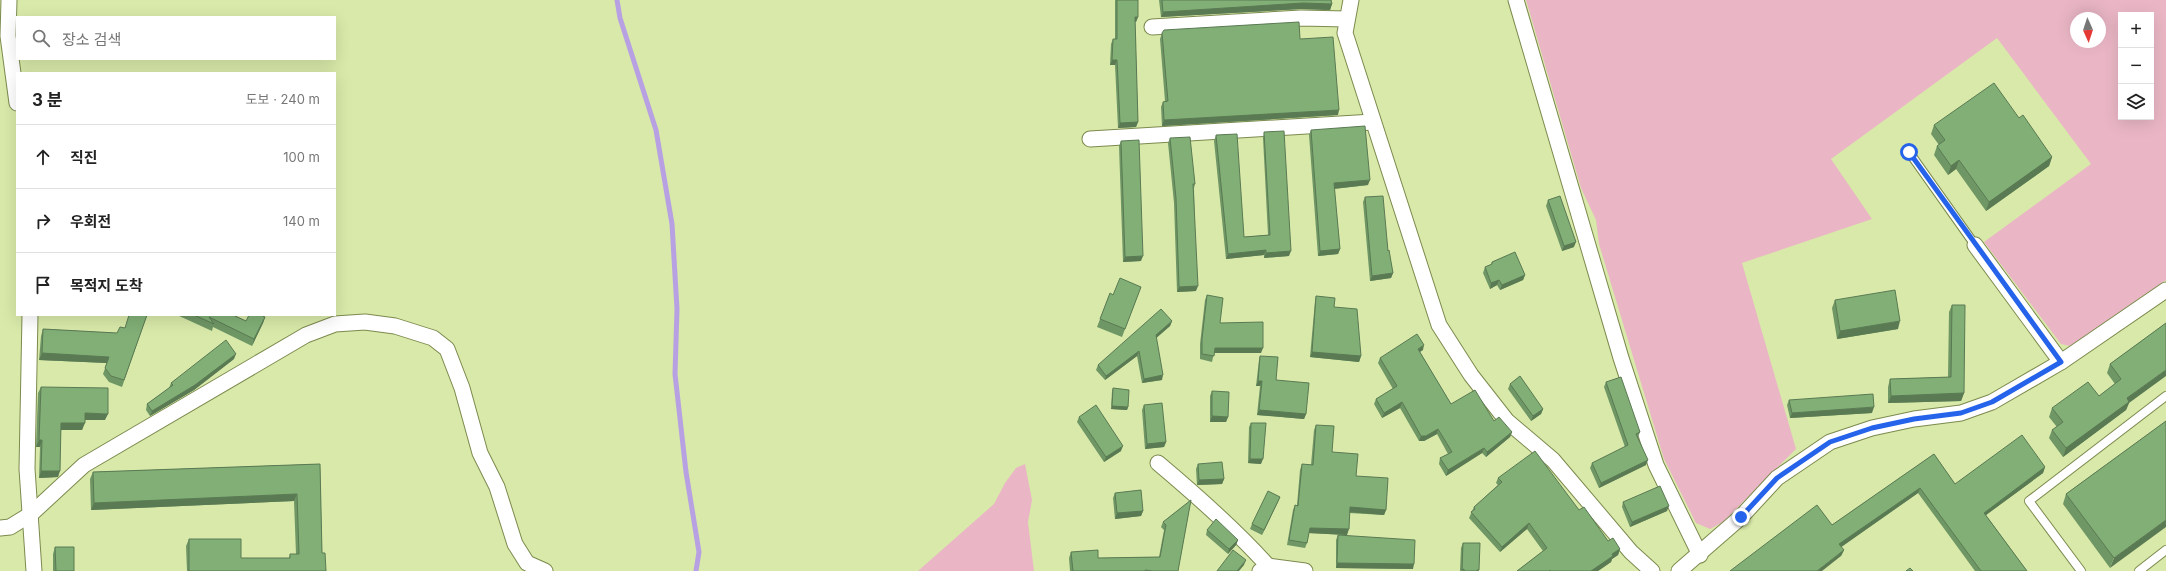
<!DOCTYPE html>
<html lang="ko">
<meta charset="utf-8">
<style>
:root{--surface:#fff;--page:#f2f2f2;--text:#222;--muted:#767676;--line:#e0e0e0}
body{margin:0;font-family:Inter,"Noto Sans KR",sans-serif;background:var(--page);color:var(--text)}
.controls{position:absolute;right:12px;top:12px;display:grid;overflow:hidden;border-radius:0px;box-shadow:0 4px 16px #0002}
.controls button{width:36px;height:36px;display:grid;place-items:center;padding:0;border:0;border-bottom:1px solid var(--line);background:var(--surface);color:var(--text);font:20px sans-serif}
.compass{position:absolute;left:2070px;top:12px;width:36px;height:36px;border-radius:50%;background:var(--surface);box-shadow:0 4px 16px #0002;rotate:177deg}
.stop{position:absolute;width:12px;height:12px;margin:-9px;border:3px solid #2563eb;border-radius:50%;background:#fff}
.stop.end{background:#2563eb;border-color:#fff;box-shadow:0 1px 4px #0008}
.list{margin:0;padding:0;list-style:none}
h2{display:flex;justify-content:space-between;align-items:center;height:52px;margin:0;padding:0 16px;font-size:17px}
h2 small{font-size:13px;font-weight:400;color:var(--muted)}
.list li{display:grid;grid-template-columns:26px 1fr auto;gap:12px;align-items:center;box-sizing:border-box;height:64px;padding:0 16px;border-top:1px solid var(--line)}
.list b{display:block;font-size:15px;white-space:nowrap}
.list em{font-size:13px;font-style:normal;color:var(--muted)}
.icon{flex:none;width:22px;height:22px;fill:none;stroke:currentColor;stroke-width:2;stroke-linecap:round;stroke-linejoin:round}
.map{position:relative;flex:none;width:2166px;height:571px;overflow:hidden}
.search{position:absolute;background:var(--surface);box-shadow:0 4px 16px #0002;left:16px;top:16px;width:320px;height:44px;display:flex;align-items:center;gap:10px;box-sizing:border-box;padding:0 14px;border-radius:0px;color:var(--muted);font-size:15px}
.panel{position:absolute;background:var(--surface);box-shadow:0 4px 16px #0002;left:16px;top:72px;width:320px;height:244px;border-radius:0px}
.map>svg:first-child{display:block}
.green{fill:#eab6c5;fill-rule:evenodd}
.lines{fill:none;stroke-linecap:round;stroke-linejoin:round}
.stream{stroke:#b8a1e3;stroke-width:5}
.service-casing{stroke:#7c8a4e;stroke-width:10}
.minor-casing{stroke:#7c8a4e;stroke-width:17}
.service{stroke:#fff;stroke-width:8}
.minor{stroke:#fff;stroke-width:15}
.wall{fill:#6f9665}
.shaded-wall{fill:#5a7a53}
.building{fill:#81af76;stroke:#5a7a53}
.route{stroke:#2563eb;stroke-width:5}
</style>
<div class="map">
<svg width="2166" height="571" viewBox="0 0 2166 571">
<rect width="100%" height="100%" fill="#d8e9a9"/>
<g class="green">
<path d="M 1526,0 L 2166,0 L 2166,280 L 2070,346 L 2061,344 L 1984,242 L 2091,164 L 1997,38 L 1831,159 L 1872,219 L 1742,263 L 1796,449 L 1723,522 L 1710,529 L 1696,523 L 1664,459 L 1599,244 L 1596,220 L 1581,188 ZM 2121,15 L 2151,15 L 2151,117 L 2121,117 ZM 2076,18 L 2100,18 L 2100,42 L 2076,42 Z"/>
<path d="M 1025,464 L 1032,500 L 1028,522 L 1034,571 L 918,571 L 994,504 L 1005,483 L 1016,468 Z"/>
</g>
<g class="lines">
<path class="stream" d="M 617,0 L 620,18 L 656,130 L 672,224 L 677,309 L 675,374 L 686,472 L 699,552 L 696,571"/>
<g class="service-casing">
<g id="service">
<path d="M 1909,152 L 1975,245"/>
<path d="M 2081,571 L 2029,501 L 2166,396"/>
<path d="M 2139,571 L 2166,550"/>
</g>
</g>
<g class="minor-casing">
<g id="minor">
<path d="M 9,0 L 8,36 L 17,103"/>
<path d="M 1351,0 L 1345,33 L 1439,325 L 1471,375 L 1507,421 L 1553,460 L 1631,552 L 1652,571"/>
<path d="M 1516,0 L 1621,358 L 1656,465 L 1700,555"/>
<path d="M 1152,27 L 1301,18 L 1346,19"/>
<path d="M 1090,139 L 1373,122"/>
<path d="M 1975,245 L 2061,362"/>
<path d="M 30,315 L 27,469 L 34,571"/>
<path d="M 1158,463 C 1196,495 1235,529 1268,566"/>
<path d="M 0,528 L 10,527 L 31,514 L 84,465 L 306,335 L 335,324 L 365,322 L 395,326 L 433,338 L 447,349 L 462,388 L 480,453 L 497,487 L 515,544 L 527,563 L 545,571"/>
<path d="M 1260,571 L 1268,566 L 1305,571"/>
<path d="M 1679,571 L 1741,517 L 1777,478 L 1830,442 L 1872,428 L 1914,419 L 1961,413 L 1992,402 L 2061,362 L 2166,290"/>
</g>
</g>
<use href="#service" class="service"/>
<use href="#minor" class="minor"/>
</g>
<g class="wall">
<path d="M 1115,0 L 1138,0 L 1138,17 L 1136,22 L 1135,22 L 1138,122 L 1136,127 L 1118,128 L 1115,65 L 1110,65 L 1111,44 L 1113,39 L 1115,39 Z"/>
<path d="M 1159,0 L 1331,0 L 1332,4 L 1330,10 L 1301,9 L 1161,17 Z"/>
<path d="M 1162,33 L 1300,39 L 1338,115 L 1162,126 L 1161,107 L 1163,102 L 1165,101 L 1160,39 Z"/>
<path d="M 2019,118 L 2052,157 L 2049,166 L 1986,211 L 1956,169 L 1948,175 L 1934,155 L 1937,146 L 1939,145 L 1931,134 L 1934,125 Z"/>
<path d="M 1311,130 L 1368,185 L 1334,189 L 1340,249 L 1338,254 L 1318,256 L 1309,135 Z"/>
<path d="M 1264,132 L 1289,256 L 1264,258 L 1264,255 L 1226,259 L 1214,141 L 1216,135 L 1244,237 L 1268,235 L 1263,138 Z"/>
<path d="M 1170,138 L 1195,184 L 1194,188 L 1196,291 L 1177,292 L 1174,203 L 1168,143 Z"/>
<path d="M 1121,141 L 1141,261 L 1123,262 L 1119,146 Z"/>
<path d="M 1365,197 L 1388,251 L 1393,273 L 1391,278 L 1370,281 L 1363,202 Z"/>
<path d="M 1548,200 L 1574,247 L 1562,251 L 1546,206 Z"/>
<path d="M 1492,262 L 1525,275 L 1523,280 L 1500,290 L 1497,285 L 1490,289 L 1483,273 L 1485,267 L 1491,265 Z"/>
<path d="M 1141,287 L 1122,337 L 1097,327 L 1110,293 L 1113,295 Z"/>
<path d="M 1207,295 L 1220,323 L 1261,353 L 1214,353 L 1212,362 L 1200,359 L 1200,344 L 1205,300 Z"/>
<path d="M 1316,296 L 1334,307 L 1361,356 L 1359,362 L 1310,357 L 1315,301 Z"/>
<path d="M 1835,300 L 1898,329 L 1837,339 L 1832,308 Z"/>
<path d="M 1952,305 L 1964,393 L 1961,401 L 1888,403 L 1888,387 L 1890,379 L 1948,377 L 1949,312 Z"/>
<path d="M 147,315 L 122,387 L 109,382 L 103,374 L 107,363 L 39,360 L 41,336 L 43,329 L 117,333 Z"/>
<path d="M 177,315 L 233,315 L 246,321 L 265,317 L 263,323 L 252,346 L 213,327 L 212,331 Z"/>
<path d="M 1172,321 L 1170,326 L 1156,338 L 1162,380 L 1142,383 L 1137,356 L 1105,380 L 1096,370 L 1098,365 Z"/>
<path d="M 2166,323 L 2129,403 L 2126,410 L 2063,457 L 2049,438 L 2052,430 L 2057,427 L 2049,417 L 2052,408 L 2099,396 L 2115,384 L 2107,373 L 2110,364 Z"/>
<path d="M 1423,350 L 1420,352 L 1451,404 L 1494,421 L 1512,432 L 1510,437 L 1486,457 L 1482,453 L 1446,476 L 1439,464 L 1440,458 L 1448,454 L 1437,434 L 1424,441 L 1419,441 L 1400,408 L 1382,418 L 1374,404 L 1376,399 L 1393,389 L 1378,363 L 1380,358 Z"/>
<path d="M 1260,356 L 1276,380 L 1306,414 L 1304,419 L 1257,415 L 1260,386 L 1256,386 L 1259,360 Z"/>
<path d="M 234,359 L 194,390 L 150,416 L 146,410 L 147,404 L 169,388 L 171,383 Z"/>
<path d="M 1606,382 L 1640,432 L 1638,437 L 1646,465 L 1599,488 L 1590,468 L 1592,463 L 1625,447 L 1604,387 Z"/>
<path d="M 1510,384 L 1543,409 L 1541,414 L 1531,421 L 1508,389 Z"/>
<path d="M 41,387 L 105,420 L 85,420 L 82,430 L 61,430 L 58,477 L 39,478 L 40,447 L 36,447 L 38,393 Z"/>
<path d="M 1113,388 L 1128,407 L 1127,410 L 1111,409 L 1112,391 Z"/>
<path d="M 1212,391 L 1228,417 L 1226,422 L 1210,422 L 1210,396 Z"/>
<path d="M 1789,400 L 1872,413 L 1790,418 L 1787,405 Z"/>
<path d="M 1144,405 L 1166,442 L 1164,447 L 1145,449 L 1142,410 Z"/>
<path d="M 1079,417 L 1121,451 L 1104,462 L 1077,422 Z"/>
<path d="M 2166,421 L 2110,568 L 2063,504 L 2066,494 Z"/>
<path d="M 1251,423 L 1261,464 L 1248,463 L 1249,427 Z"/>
<path d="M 1316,425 L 1332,452 L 1356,476 L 1386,510 L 1384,515 L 1349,513 L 1347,535 L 1309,533 L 1307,543 L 1305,548 L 1287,545 L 1293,510 L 1295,505 L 1297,505 L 1300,470 L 1302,464 L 1311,465 L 1314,430 Z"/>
<path d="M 1934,454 L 1955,484 L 2045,467 L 2043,473 L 1986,515 L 2027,571 L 1975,571 L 1918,493 L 1841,547 L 1844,550 L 1841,556 L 1832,525 Z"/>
<path d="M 320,464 L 322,553 L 326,571 L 187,571 L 186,546 L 189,539 L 241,558 L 289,558 L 290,554 L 296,554 L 294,501 L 91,510 L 90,479 L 93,472 Z"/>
<path d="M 1198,464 L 1224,479 L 1222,484 L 1197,485 L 1196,469 Z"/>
<path d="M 1498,478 L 1579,510 L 1608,541 L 1620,549 L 1618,555 L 1612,559 L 1611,562 L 1598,571 L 1517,571 L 1543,551 L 1527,529 L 1500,552 L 1469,518 L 1474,507 L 1498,485 L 1496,483 Z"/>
<path d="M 1115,493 L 1143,511 L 1141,516 L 1115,519 L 1113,498 Z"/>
<path d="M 1280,497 L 1262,535 L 1250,529 L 1252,524 Z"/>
<path d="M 1191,500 L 1178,571 L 1070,571 L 1069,558 L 1071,552 L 1098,558 L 1159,557 L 1164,530 L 1161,527 L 1163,522 Z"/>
<path d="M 1623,502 L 1667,511 L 1630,527 L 1622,507 Z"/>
<path d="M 1207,530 L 1238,540 L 1236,545 L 1228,554 L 1206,535 Z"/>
<path d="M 1338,535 L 1413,569 L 1336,568 L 1336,540 Z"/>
<path d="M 1463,543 L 1479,570 L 1479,571 L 1460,571 L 1461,548 Z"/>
<path d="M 55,547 L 74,571 L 53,571 L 53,554 Z"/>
</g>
<g class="shaded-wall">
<path d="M 1303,3 L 1332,4 L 1330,10 L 1301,9 L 1161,17 L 1163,12 Z"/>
<path d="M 1135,17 L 1138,17 L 1136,22 L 1133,22 Z"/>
<path d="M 1112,60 L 1117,60 L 1115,65 L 1110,65 Z"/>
<path d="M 1339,110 L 1338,115 L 1162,126 L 1164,120 Z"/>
<path d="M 1138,122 L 1136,127 L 1118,128 L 1120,123 Z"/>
<path d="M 2052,157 L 2049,166 L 1986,211 L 1989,202 Z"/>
<path d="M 1959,160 L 1956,169 L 1948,175 L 1951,166 Z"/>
<path d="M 1370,180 L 1368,185 L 1332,189 L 1334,183 Z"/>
<path d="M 1576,242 L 1574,247 L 1562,251 L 1564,246 Z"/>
<path d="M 1340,249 L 1338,254 L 1318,256 L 1320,251 Z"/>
<path d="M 1266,250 L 1264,255 L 1226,259 L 1228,254 Z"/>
<path d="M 1291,251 L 1289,256 L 1264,258 L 1266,253 Z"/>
<path d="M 1143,256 L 1141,261 L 1123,262 L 1125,257 Z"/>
<path d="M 1393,273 L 1391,278 L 1370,281 L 1372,276 Z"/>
<path d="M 1525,275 L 1523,280 L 1500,290 L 1502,285 Z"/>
<path d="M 1499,280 L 1497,285 L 1490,289 L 1491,283 Z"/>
<path d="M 1198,286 L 1196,291 L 1177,292 L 1179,287 Z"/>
<path d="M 265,317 L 263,323 L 252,346 L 254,339 Z"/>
<path d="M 1172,321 L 1170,326 L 1154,340 L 1156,335 Z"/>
<path d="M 1900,321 L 1898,329 L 1837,339 L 1840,331 Z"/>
<path d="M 1424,345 L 1423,350 L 1416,354 L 1418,349 Z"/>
<path d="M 1215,348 L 1263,348 L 1261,353 L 1214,353 Z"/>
<path d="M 1139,351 L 1137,356 L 1105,380 L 1106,376 Z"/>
<path d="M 1312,352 L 1361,356 L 1359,362 L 1310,357 Z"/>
<path d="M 42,353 L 109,357 L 107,363 L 39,360 Z"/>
<path d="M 236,354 L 234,359 L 194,390 L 150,416 L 152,411 Z"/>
<path d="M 2166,370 L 2166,376 L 2129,403 L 2126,410 L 2063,457 L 2066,448 L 2127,398 Z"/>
<path d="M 1163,375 L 1162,380 L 1142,383 L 1144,379 Z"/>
<path d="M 1258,381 L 1262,381 L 1260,386 L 1256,386 Z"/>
<path d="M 1964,393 L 1961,401 L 1888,403 L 1891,396 Z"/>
<path d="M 1402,402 L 1400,408 L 1382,418 L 1384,413 Z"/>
<path d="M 1112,406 L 1128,407 L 1127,410 L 1111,409 Z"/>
<path d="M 1874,407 L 1872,413 L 1790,418 L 1792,413 Z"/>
<path d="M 1543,409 L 1541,414 L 1531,421 L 1533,416 Z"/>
<path d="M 1259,410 L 1306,414 L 1304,419 L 1257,415 Z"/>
<path d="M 85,413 L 108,414 L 105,420 L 83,420 Z"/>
<path d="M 1212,416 L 1228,417 L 1226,422 L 1210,422 Z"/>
<path d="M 61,423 L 85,423 L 82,430 L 58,430 Z"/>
<path d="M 1438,429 L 1437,434 L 1424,441 L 1419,441 L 1421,436 Z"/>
<path d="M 1512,432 L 1510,437 L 1486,457 L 1487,452 Z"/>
<path d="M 39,440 L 42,440 L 40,447 L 36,447 Z"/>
<path d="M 1166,442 L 1164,447 L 1145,449 L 1147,444 Z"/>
<path d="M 1123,446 L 1121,451 L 1104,462 L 1106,457 Z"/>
<path d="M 1484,448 L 1482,453 L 1446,476 L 1448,470 Z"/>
<path d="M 1250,459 L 1263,459 L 1261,464 L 1248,463 Z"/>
<path d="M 1648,460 L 1646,465 L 1599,488 L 1601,483 Z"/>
<path d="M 2045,467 L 2043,473 L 1982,518 L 1984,513 Z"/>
<path d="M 41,471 L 60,471 L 58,477 L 39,478 Z"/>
<path d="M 1224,479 L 1222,484 L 1197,485 L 1199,480 Z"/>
<path d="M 1920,488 L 1918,493 L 1837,550 L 1839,544 Z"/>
<path d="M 297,494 L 294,501 L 91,510 L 94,503 Z"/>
<path d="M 1280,497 L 1278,502 L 1262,535 L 1264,530 Z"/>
<path d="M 1669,506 L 1667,511 L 1630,527 L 1632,522 Z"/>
<path d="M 1350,507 L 1386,510 L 1384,515 L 1348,512 Z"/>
<path d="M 1143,511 L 1141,516 L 1115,519 L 1117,513 Z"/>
<path d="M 2166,520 L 2166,527 L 2110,568 L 2114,558 Z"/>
<path d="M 1529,523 L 1527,529 L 1500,552 L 1502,547 Z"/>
<path d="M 1310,528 L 1349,529 L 1347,535 L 1308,533 Z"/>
<path d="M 1238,540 L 1236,545 L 1228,554 L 1229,549 Z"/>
<path d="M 1620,549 L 1618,555 L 1612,559 L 1611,562 L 1598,571 L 1591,571 L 1612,554 Z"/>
<path d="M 1844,550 L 1841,556 L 1822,571 L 1817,571 Z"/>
<path d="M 1246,560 L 1244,565 L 1239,571 L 1237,571 Z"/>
<path d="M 1337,563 L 1414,564 L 1413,569 L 1336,568 Z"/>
</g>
<g class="building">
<path d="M 1117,0 L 1138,0 L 1138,17 L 1135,17 L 1138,122 L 1120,123 L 1117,60 L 1112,60 L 1113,39 L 1117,39 Z"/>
<path d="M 1162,0 L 1331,0 L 1332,4 L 1303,3 L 1163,12 Z"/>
<path d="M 1299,22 L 1300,39 L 1333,37 L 1339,110 L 1164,120 L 1163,102 L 1168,101 L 1162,33 L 1164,30 Z"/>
<path d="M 1994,83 L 2019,118 L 2023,115 L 2052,157 L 1989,202 L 1959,160 L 1951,166 L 1937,146 L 1945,140 L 1934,125 Z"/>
<path d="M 1365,126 L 1370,180 L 1334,183 L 1340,249 L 1320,251 L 1311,130 Z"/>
<path d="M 1284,131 L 1291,251 L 1266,253 L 1266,250 L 1228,254 L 1216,135 L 1237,134 L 1244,237 L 1270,235 L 1264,132 Z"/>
<path d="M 1190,137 L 1195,184 L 1193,184 L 1198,286 L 1179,287 L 1176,198 L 1170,138 Z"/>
<path d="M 1139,140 L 1143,256 L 1125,257 L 1121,141 Z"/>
<path d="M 1383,196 L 1388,251 L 1389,250 L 1393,273 L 1372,276 L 1365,197 Z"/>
<path d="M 1560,196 L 1576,242 L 1564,246 L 1548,200 Z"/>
<path d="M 1515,252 L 1525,275 L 1502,285 L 1499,280 L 1491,283 L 1485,267 L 1492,264 L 1492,262 Z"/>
<path d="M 1120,278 L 1141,287 L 1125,329 L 1100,319 L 1110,293 L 1113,295 Z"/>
<path d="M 1895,290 L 1900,321 L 1840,331 L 1835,300 Z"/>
<path d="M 1207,295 L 1223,298 L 1220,323 L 1263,322 L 1263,348 L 1215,348 L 1214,356 L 1202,354 L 1202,339 Z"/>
<path d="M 1316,296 L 1335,298 L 1334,307 L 1357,309 L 1361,356 L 1312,352 Z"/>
<path d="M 1952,305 L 1965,305 L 1964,393 L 1891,396 L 1890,379 L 1951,377 Z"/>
<path d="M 1161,309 L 1172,321 L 1156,335 L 1163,375 L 1144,379 L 1139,351 L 1106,376 L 1098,365 Z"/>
<path d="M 129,315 L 147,315 L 124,380 L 111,376 L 105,368 L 109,357 L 42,353 L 43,329 L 117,333 L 120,327 L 125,328 Z"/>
<path d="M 194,315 L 233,315 L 246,321 L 249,315 L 261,315 L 265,317 L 254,339 L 209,317 L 214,324 Z"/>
<path d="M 2166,323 L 2166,370 L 2127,398 L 2129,402 L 2066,448 L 2052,430 L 2063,422 L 2052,408 L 2088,382 L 2099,396 L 2121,379 L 2110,364 Z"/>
<path d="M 1417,334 L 1424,345 L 1418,349 L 1451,404 L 1475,390 L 1494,421 L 1499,417 L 1512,432 L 1487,452 L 1484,448 L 1448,470 L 1440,458 L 1452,452 L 1438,429 L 1426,436 L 1421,436 L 1402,402 L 1384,413 L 1376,399 L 1397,386 L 1380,358 Z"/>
<path d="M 226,340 L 236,354 L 195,385 L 152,411 L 147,404 L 173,385 L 171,383 Z"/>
<path d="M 1260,356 L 1278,357 L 1276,380 L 1309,383 L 1306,414 L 1259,410 L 1262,381 L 1258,381 Z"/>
<path d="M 1520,376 L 1543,409 L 1533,416 L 1510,384 Z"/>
<path d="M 1621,377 L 1640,432 L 1636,434 L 1648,460 L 1601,483 L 1592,463 L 1628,445 L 1606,382 Z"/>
<path d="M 41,387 L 108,388 L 108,414 L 85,413 L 85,423 L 61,423 L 60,471 L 41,471 L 42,440 L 39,440 Z"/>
<path d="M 1113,388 L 1129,390 L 1128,407 L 1112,406 Z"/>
<path d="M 1212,391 L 1229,392 L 1228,417 L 1212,416 Z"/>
<path d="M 1873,394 L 1874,407 L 1792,413 L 1789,400 Z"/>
<path d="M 1162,403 L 1166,442 L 1147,444 L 1144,405 Z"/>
<path d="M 1096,405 L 1123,446 L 1106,457 L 1079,417 Z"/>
<path d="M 2166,421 L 2166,520 L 2114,558 L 2066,494 Z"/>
<path d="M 1251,423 L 1266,423 L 1263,459 L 1250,459 Z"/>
<path d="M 1316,425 L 1334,426 L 1332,452 L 1358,454 L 1356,476 L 1388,478 L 1386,510 L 1350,507 L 1349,529 L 1310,528 L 1307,543 L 1289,540 L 1295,505 L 1298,506 L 1302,464 L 1313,465 Z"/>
<path d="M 2022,435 L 2045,467 L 1984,513 L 2027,571 L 1981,571 L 1920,488 L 1839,544 L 1844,550 L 1817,571 L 1730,571 L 1817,505 L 1832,525 L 1934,454 L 1955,484 Z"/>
<path d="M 1535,451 L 1579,510 L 1584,507 L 1608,541 L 1613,538 L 1620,549 L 1612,554 L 1613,556 L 1591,571 L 1550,571 L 1550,570 L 1549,571 L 1517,571 L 1547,548 L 1529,523 L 1502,547 L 1471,512 L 1475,509 L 1474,507 L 1502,482 L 1498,478 Z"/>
<path d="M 1222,462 L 1224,479 L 1199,480 L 1198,464 Z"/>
<path d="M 320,464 L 322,553 L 325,553 L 326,571 L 189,571 L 189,539 L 241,539 L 241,558 L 290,558 L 290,554 L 299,554 L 297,494 L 94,503 L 93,472 Z"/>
<path d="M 1660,486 L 1669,506 L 1632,522 L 1623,502 Z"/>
<path d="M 1141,490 L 1143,511 L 1117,513 L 1115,493 Z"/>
<path d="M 1268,491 L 1280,497 L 1264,530 L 1252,524 Z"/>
<path d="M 1191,500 L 1178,571 L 1153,571 L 1145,570 L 1145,571 L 1073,571 L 1071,552 L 1098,550 L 1098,558 L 1160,557 L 1166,525 L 1163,522 Z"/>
<path d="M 1216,519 L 1238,540 L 1229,549 L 1207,530 Z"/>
<path d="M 1338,535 L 1415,540 L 1414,564 L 1337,563 Z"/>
<path d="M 1463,543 L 1480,543 L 1479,570 L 1477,570 L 1477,571 L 1464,571 L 1464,569 L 1462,570 Z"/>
<path d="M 55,547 L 74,547 L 74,571 L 56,571 Z"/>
<path d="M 1233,550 L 1246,560 L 1237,571 L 1217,571 Z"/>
<path d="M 1910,568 L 1913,571 L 1906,571 Z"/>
</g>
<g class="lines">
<path class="route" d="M 1741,517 L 1777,478 L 1830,442 L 1872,428 L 1914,419 L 1961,413 L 1992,402 L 2061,362 L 1909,152"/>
</g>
</svg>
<div class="controls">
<button>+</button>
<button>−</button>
<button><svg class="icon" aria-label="layers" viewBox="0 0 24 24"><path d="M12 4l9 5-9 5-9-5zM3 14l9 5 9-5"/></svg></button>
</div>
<svg class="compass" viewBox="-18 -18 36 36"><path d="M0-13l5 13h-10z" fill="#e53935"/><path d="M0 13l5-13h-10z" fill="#767676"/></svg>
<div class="stop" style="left:1909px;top:152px"></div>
<div class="stop end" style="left:1741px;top:517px"></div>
<div class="search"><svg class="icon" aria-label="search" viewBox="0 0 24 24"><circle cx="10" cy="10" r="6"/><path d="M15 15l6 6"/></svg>장소 검색</div>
<section class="panel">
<h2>3 분<small>도보 · 240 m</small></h2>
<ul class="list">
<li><svg class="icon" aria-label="ahead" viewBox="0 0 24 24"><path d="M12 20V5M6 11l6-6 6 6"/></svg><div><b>직진</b></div><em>100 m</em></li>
<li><svg class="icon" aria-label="right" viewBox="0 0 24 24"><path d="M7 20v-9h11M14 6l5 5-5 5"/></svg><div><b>우회전</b></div><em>140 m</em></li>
<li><svg class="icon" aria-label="arrive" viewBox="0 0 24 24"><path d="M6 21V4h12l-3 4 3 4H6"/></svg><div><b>목적지 도착</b></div></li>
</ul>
</section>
</div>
